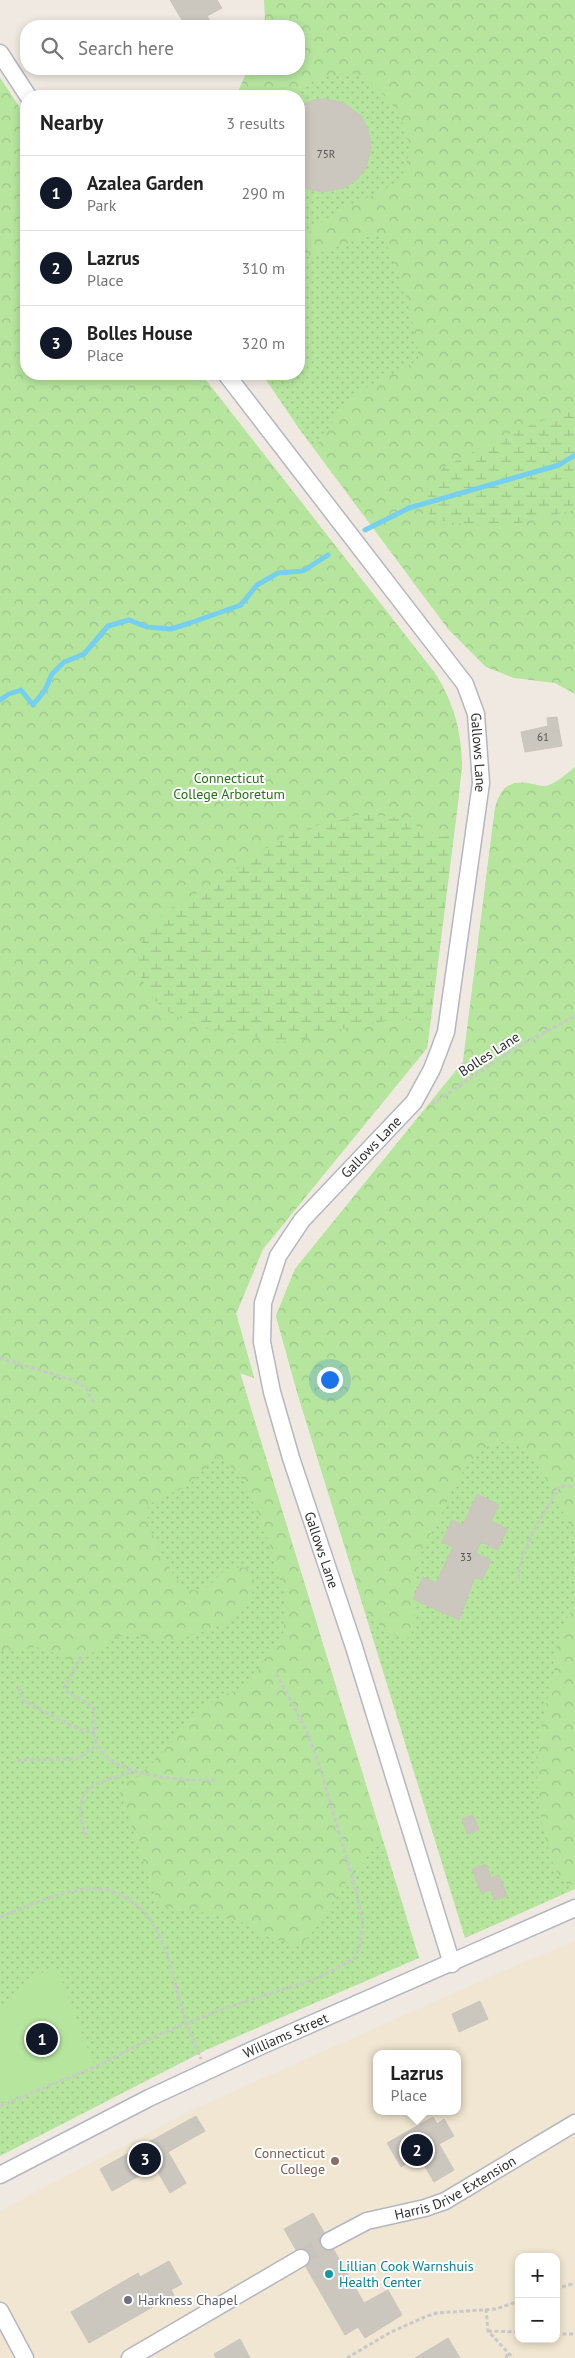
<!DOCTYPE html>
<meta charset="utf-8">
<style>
:root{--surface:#fff;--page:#f2f2f2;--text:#222;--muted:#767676;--line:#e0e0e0;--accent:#111827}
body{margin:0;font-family:"PT Sans",sans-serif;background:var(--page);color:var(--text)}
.controls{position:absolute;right:15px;bottom:15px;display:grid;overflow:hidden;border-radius:10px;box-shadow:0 2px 8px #0003}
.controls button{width:45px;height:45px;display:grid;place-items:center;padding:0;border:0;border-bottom:1px solid var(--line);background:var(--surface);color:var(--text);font:25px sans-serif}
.you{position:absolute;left:329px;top:1379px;width:18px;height:18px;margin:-12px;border:4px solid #fff;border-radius:50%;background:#1a73e8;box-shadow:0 0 0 8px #1a73e833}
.badge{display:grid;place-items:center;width:32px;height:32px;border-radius:50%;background:var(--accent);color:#fff;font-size:16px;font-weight:700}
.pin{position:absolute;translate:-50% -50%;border:2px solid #fff;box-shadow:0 1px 5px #0006}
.popup{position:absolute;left:373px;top:2050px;width:88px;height:65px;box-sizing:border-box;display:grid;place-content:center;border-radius:10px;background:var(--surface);filter:drop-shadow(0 1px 4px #0005);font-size:16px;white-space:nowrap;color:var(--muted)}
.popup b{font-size:19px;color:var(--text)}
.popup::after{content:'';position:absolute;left:50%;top:100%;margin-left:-10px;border:10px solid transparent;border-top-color:var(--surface)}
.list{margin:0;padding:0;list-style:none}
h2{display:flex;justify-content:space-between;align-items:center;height:65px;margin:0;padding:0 20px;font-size:21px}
h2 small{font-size:16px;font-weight:400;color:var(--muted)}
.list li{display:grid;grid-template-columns:32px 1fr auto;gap:15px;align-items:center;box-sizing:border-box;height:75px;padding:0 20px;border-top:1px solid var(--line)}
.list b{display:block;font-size:19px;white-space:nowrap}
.list p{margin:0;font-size:16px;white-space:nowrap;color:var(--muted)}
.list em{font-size:16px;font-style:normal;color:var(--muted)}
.icon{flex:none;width:28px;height:28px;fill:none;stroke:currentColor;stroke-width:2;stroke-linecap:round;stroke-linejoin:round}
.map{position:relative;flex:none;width:575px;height:2358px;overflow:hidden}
.search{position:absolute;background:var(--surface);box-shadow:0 2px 8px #0003;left:20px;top:20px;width:285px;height:55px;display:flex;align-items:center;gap:12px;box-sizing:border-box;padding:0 18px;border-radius:20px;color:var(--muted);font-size:19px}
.panel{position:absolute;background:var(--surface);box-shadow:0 2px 8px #0003;left:20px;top:90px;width:285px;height:290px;border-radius:20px}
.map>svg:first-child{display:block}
.education{fill:#f0e6d1;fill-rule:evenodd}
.grass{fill:url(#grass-dots)}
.forest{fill:url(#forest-crowns)}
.wetland{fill:url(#wetland-marsh)}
.garden{fill:#b6e59e}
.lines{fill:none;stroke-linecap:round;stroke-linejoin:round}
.stream{stroke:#75cff0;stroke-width:5}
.building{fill:#cbc7bf;stroke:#cbc5ba}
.minor-tunnel{stroke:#c8c4bd;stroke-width:16;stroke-dasharray:16 8;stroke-linecap:butt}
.minor-casing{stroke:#b4b7c1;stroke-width:19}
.path{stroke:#c9c9c9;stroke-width:3;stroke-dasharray:4 2.5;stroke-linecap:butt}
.minor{stroke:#fff;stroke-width:16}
.education-dot{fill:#8d6e63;stroke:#fff;stroke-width:2}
.culture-dot{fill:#0f9aa8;stroke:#fff;stroke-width:2}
.worship-dot{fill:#6b7280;stroke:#fff;stroke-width:2}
.labels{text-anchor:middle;stroke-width:4;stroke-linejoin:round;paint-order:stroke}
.number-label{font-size:11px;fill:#555452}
.street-label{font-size:14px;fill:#2e2e2e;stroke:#fff}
.park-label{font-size:14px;fill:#2c6e1b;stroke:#fff}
.education-label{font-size:14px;fill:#785e54;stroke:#fff;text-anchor:end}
.culture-label{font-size:14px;fill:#0d838f;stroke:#fff;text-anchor:start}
.worship-label{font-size:14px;fill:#5b616d;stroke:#fff;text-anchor:start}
</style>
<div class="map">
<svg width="575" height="2358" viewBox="0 0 575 2358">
<defs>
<pattern id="grass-dots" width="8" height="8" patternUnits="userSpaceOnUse" patternTransform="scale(1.25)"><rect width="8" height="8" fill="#b6e59e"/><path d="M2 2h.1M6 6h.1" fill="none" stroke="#9dc588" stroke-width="1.8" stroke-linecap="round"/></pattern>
<pattern id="forest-crowns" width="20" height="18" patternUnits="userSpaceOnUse" patternTransform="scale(1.25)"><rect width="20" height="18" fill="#b6e59e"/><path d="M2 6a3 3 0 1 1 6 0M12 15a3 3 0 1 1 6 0" fill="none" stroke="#9dc588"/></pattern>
<pattern id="wetland-marsh" width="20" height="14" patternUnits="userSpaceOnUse" patternTransform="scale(1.25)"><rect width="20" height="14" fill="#b6e59e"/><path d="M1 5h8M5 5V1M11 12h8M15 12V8" fill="none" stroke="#9dc588"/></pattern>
</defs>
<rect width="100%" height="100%" fill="#efe9e1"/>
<path class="education" d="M 575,1941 L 575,2358 L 0,2358 L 0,2211 L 192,2110 L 510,1968 ZM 377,2054 L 457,2054 L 457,2111 L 377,2111 ZM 519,2257 L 556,2257 L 556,2339 L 519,2339 Z"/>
<g class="grass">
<path d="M 575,0 L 516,610 L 449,630 L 300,430 L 262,374 L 299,374 L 299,96 L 279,96 L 328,59 Z"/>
<path d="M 0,78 L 26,117 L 26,374 L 201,374 L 434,672 C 454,702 462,733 462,768 L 427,1048 L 263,1249 L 236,1314 L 254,1378 L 240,1373 L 419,1958 L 206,2050 L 0,2156 Z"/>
<path d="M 575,800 L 575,1889 L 465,1938 L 298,1395 L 276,1316 L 295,1269 L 463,1062 L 495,808 Z"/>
</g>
<g class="forest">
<path d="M 264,0 L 575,0 L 575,694 L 555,683 L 514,678 L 486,667 L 449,630 L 314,448 L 323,437 L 338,413 L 353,395 L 418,360 C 421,344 393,242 380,237 C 365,232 322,256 302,257 L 299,256 L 299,238 L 346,206 L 377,194 L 397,181 L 404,172 L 410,149 L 400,114 L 383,94 L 366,78 L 356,73 L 344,73 L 322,78 L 310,83 L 292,96 L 236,96 L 248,69 L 299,69 L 299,26 L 262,26 L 265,18 Z"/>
<path d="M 0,78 L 26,117 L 26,374 L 201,374 L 434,672 C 470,728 462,773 454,835 L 442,837 L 409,822 L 374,814 L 352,816 L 294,832 L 272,844 L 214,884 L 173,907 L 156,921 L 138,951 L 138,963 L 143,985 L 158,1003 L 177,1017 L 201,1027 L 237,1035 L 259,1038 L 272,1042 L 295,1040 L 342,1029 L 404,1018 L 431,1019 L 427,1048 L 263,1249 L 236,1313 L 254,1378 L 240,1373 L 381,1834 L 363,1863 L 339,1891 L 321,1923 L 303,1942 L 292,1944 L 263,1935 L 242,1922 L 220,1915 L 159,1906 L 118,1787 L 139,1776 L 173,1741 L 186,1722 L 203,1707 L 224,1695 L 244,1688 L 257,1672 L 269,1650 L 283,1634 L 287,1603 L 267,1536 L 244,1481 L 228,1464 L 219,1457 C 207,1463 203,1472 193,1481 C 182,1491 163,1494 148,1506 C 148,1511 147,1517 148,1522 C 149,1531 175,1580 182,1586 C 185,1588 193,1591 197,1590 C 220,1588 213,1564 246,1568 L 254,1578 L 251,1603 C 244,1608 237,1615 230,1620 C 215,1629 182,1640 165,1640 C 152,1640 139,1634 127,1635 C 106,1638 96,1655 76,1660 C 61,1663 55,1650 42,1648 C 28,1645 14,1652 0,1651 Z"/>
<path d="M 575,767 L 575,1537 C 564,1515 539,1455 516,1445 C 477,1428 453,1490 441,1516 C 434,1530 422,1543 419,1560 C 412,1588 422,1615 406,1641 L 385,1630 L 365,1610 L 298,1395 L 276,1316 L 295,1269 L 463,1062 L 495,808 C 500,790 507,780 529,783 C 534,784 539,786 545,786 C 556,784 566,774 575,767 Z"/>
<path d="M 575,1607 L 575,1883 L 570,1885 C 555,1876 553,1864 548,1848 C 534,1798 534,1755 546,1704 C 547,1697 551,1690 552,1682 C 558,1656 556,1628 575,1607 Z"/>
</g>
<g class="wetland">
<path d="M 575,408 L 575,510 L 506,526 L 464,524 L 431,519 L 425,502 L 442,468 L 506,435 Z"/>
<path d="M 363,814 L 397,818 L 442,837 L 454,835 L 431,1019 C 401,1017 370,1023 341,1029 C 320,1034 297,1043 275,1042 C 269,1042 263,1038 257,1037 C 213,1030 153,1023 140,972 C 135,952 142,936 156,921 C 172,904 194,896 213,884 C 237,870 259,853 282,838 L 294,832 Z"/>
</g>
<path class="garden" d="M 57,1968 L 95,2067 L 0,2103 L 0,2011 L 3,2011 L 31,1976 Z"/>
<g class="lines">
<g class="stream">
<path d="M 365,530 L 409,508 L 559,465 L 575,455"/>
<path d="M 0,700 L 9,694 L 21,690 L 33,705 L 45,690 L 52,674 L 64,662 L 84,654 L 108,626 L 129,620 L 147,627 L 171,629 L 190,623 L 241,605 L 257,585 L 278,573 L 303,571 L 328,555"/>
</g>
</g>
<g class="building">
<path d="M 170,0 L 217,0 L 222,8 L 207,16 L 210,21 L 200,26 L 192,26 L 190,22 L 185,25 Z"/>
<path d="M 326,99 L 344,103 L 361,116 L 368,129 L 371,147 L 366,168 L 356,180 L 344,188 L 323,192 L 311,190 L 299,184 L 299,107 L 314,100 Z"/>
<path d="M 557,717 L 562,746 L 525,752 L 521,732 L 548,726 L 547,718 Z"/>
<path d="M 477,1494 L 499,1505 L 491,1521 L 507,1529 L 498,1550 L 481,1542 L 476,1553 L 491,1560 L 482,1580 L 475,1577 L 459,1620 L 413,1599 L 423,1577 L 436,1583 L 453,1547 L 442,1542 L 452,1520 L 463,1525 Z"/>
<path d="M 473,1815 L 479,1830 L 467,1834 L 462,1819 Z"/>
<path d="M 486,1864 L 491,1878 L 499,1875 L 507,1896 L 494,1900 L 491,1890 L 481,1893 L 472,1869 Z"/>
<path d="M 480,2001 L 488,2019 L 459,2032 L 452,2014 Z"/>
<path d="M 196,2116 L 205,2131 L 168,2152 L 186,2183 L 170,2193 L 155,2167 L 112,2191 L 100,2169 Z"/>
<path d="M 433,2117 L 437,2124 L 444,2119 L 454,2136 L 439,2144 L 454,2170 L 434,2182 L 419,2156 L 401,2167 L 387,2143 Z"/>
<path d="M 313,2213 L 364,2303 L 388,2290 L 402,2315 L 365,2338 L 358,2327 L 345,2335 L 284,2229 Z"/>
<path d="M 169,2261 L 182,2284 L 171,2290 L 174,2295 L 89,2343 L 71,2312 L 138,2273 L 140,2277 Z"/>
<path d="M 448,2338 L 460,2358 L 415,2358 Z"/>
<path d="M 240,2339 L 250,2358 L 216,2358 L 214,2354 Z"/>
</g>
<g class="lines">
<path class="minor-tunnel" d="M 301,2258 L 329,2241"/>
<g class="minor-casing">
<g id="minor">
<path d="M 0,53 L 28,96"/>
<path id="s1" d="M 226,374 L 465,684 L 476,714 L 481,783 L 446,1032 L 432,1069 L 414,1102 L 302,1220 L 278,1256 L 263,1303 L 262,1342 L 272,1392 L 291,1458 L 354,1647 L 452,1964"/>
<path id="s2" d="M 0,2175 L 149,2098 L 261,2046 L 575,1908"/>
<path id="s3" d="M 329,2241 L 367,2221 L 425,2208 L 445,2201 L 575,2123"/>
<path d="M 0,2311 L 25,2358"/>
<path d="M 130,2358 L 301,2258"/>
</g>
</g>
<g class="path">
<path d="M 432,1104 L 514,1049 L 575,1016"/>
<path d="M 0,1358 L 72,1380 L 86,1388 L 95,1405"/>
<path d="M 518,1579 C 521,1546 543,1516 559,1487 L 575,1486"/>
<path d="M 81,1656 L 64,1688 C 72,1698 85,1699 94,1708 C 94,1720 92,1735 98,1746 C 115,1778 184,1781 217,1780"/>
<path d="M 19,1687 L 22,1700 L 82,1731 L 95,1731"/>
<path d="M 17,1760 L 77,1759 L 97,1745"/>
<path d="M 86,1836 C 67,1785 98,1782 138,1771"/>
<path d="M 0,1917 C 28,1906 57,1892 87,1889 C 99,1887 110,1890 121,1895 C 165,1917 169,1966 182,2008 C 187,2026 194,2042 201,2059"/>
<path d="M 0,2106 L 95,2067 L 160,2034 L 228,2007 L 318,1978 L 355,1958 L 360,1945 L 363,1924 L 357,1894 L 318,1761 L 306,1730 L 276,1673"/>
<path d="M 556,2289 L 575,2283"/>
<path d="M 486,2309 L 488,2331 L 513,2358"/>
<path d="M 488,2331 L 519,2332"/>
<path d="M 556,2334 L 575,2334"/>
<path d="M 347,2358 L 391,2332 L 427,2316 L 437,2313 L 496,2309 L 519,2301"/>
<path d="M 506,2358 L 508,2353"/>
</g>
<use href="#minor" class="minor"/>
</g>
<circle class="education-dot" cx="335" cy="2161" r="5"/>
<circle class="culture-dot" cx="329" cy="2274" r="5"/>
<circle class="worship-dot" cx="128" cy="2300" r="5"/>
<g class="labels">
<g class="number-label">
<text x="326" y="158">75R</text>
<text x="543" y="741">61</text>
<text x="466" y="1561">33</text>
</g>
<g class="street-label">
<text dy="5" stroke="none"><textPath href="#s1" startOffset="462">Gallows Lane</textPath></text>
<text transform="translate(489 1054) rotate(-33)" y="5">Bolles Lane</text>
<text transform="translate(371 1147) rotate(-46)" y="5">Gallows Lane</text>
<text dy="5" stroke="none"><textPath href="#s1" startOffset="1332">Gallows Lane</textPath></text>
<text dy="5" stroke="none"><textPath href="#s2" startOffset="318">Williams Street</textPath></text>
<text dy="5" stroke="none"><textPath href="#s3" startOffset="138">Harris Drive Extension</textPath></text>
</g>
<g class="park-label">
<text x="229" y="783">Connecticut<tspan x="229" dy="16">College Arboretum</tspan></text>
</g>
<g class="education-label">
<text x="325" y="2158">Connecticut<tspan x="325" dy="16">College</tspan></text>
</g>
<g class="culture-label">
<text x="339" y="2271">Lillian Cook Warnshuis<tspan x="339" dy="16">Health Center</tspan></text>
</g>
<g class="worship-label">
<text x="138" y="2305">Harkness Chapel</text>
</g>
</g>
</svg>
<div class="controls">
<button>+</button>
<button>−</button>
</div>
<div class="you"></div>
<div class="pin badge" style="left:42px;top:2039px">1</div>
<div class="pin badge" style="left:417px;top:2150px">2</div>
<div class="popup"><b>Lazrus</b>Place</div>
<div class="pin badge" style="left:145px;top:2159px">3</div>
<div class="search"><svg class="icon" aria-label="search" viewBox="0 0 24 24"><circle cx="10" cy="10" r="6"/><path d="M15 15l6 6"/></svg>Search here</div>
<section class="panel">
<h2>Nearby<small>3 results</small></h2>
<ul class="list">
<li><span class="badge">1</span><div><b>Azalea Garden</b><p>Park</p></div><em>290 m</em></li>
<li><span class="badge">2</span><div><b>Lazrus</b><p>Place</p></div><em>310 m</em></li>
<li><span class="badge">3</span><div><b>Bolles House</b><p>Place</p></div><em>320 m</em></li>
</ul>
</section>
</div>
